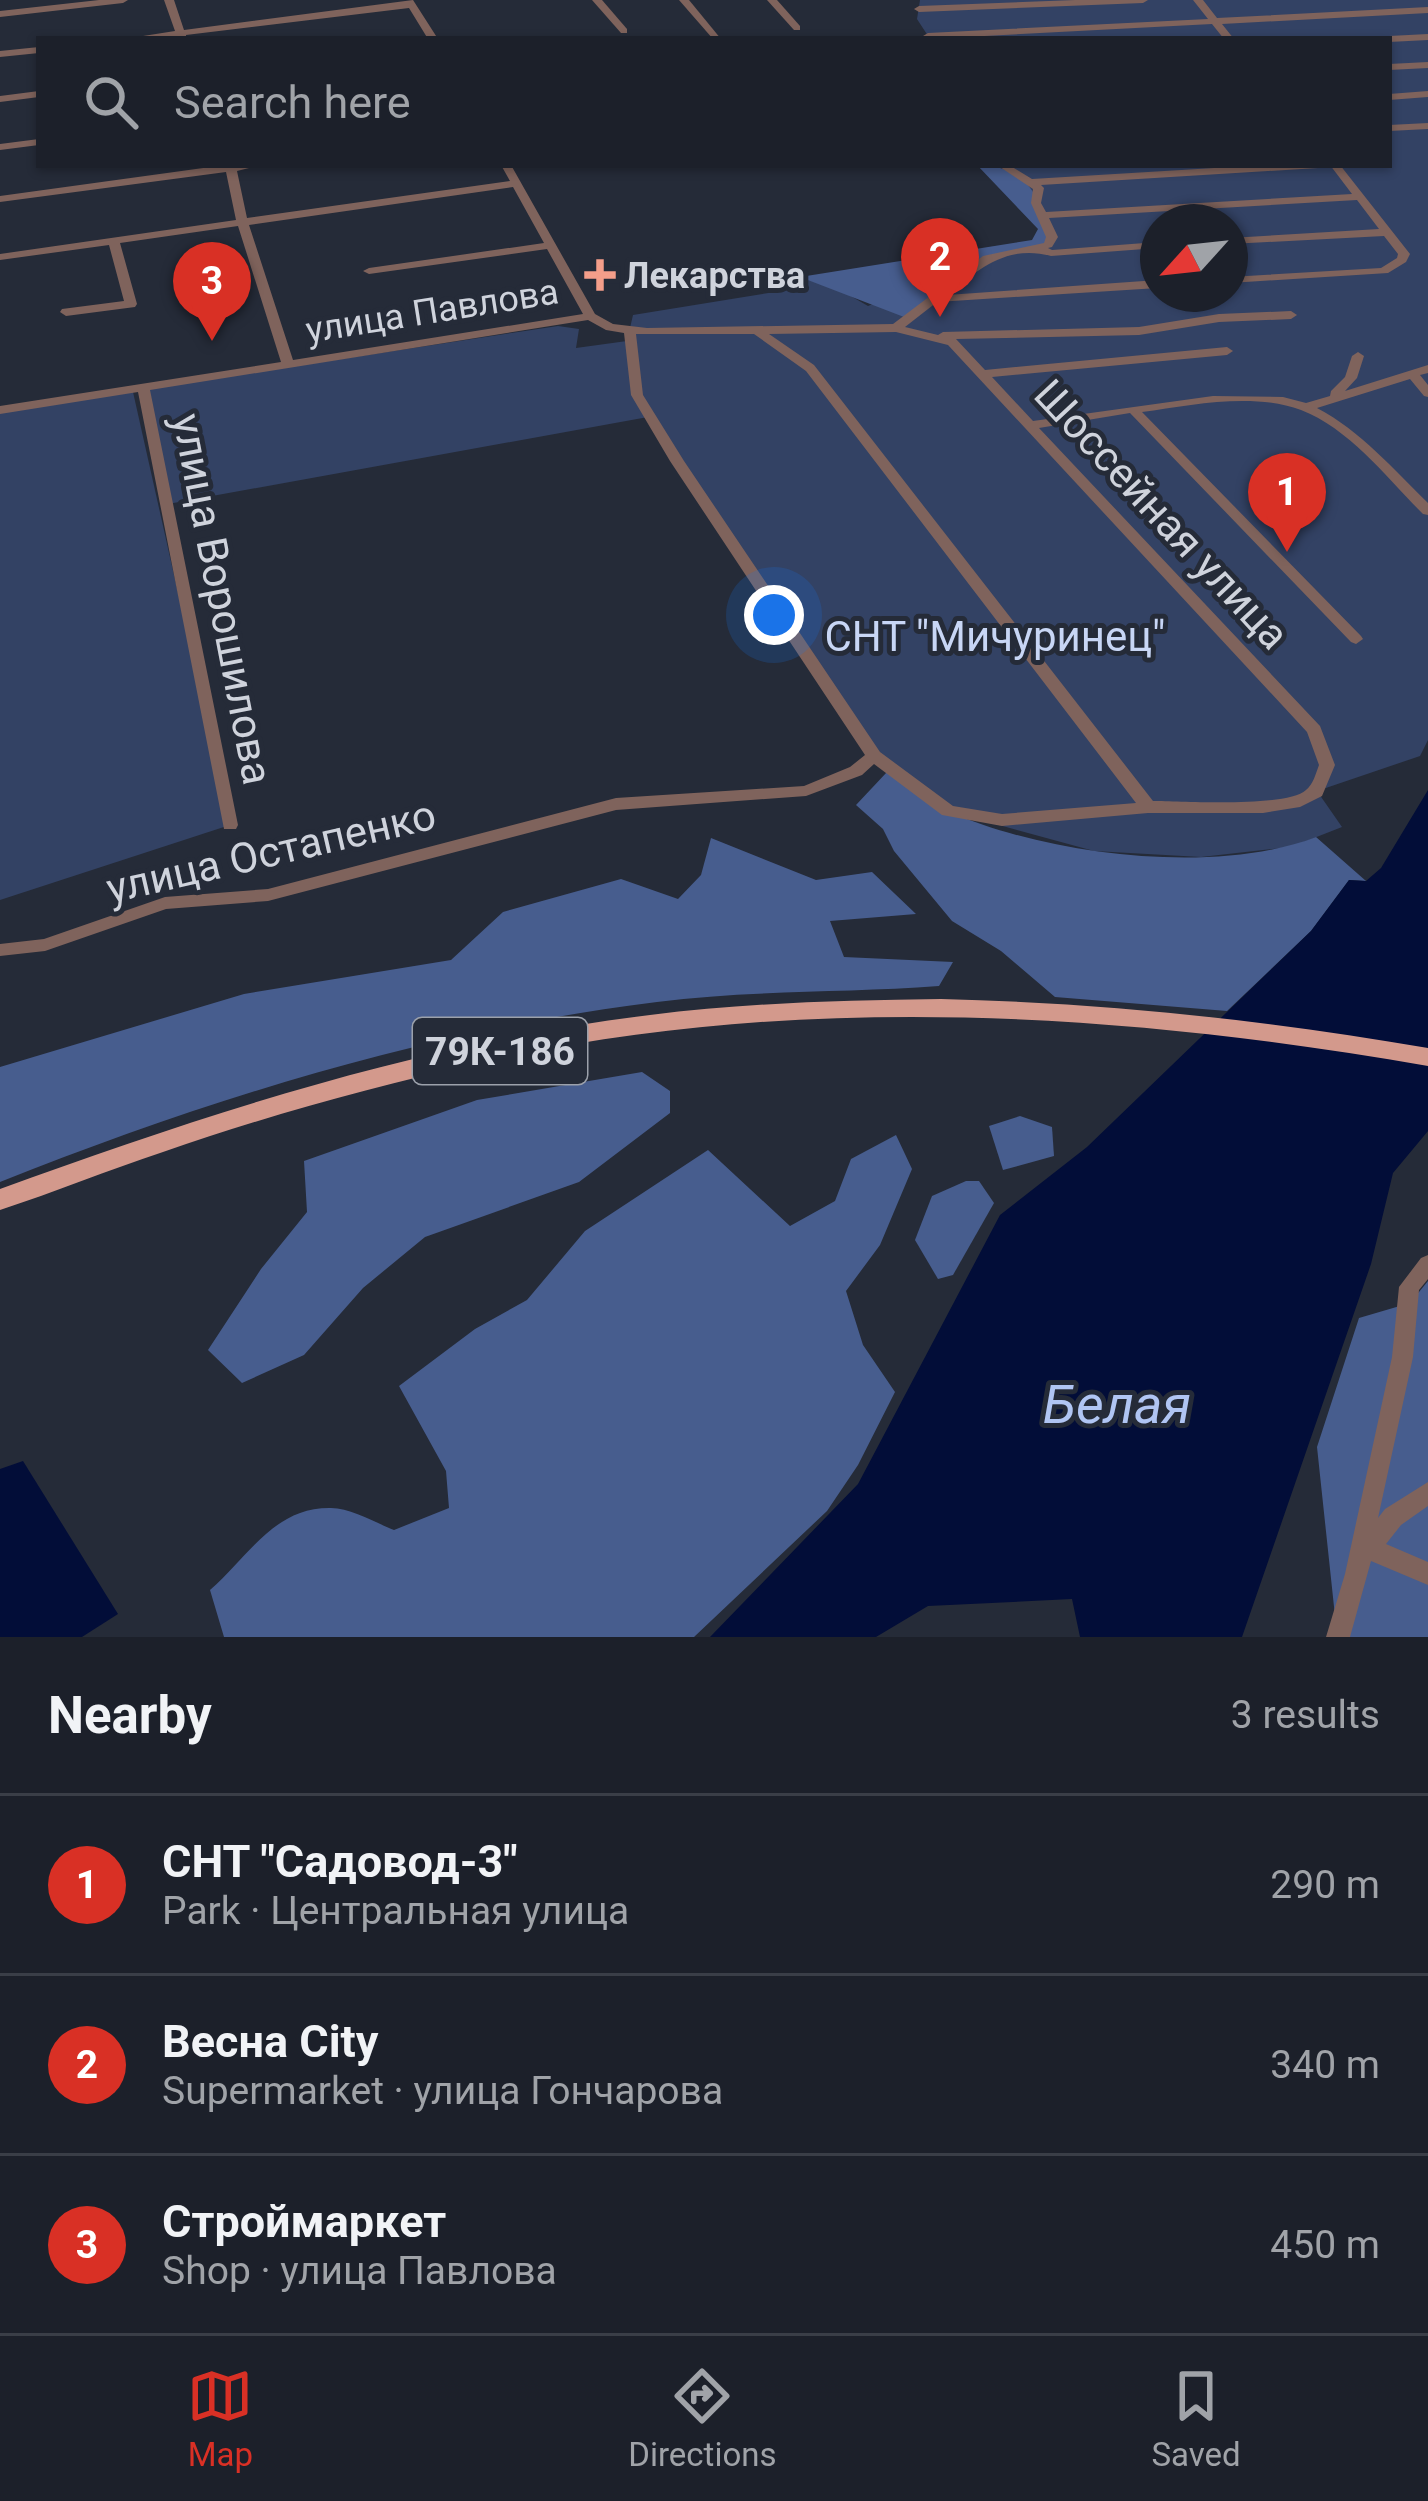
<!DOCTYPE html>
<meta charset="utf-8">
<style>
:root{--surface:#1c202a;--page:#252832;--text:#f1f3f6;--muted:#a0a3a8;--line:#3a3e47;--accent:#d93025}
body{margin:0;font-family:Roboto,sans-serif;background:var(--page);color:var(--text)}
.compass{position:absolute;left:1140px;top:204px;width:108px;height:108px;border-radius:50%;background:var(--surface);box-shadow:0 3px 9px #0004;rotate:243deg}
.you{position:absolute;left:774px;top:615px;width:42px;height:42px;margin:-30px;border:9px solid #fff;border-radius:50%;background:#1a73e8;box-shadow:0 0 0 18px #1a73e833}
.badge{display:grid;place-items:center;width:78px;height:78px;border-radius:50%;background:var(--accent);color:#fff;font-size:39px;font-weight:700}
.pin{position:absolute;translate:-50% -99px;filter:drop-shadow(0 3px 6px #0008)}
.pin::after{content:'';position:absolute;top:63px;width:42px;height:36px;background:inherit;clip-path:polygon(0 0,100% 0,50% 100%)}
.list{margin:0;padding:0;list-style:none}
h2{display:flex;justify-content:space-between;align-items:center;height:156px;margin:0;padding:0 48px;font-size:51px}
h2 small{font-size:39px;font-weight:400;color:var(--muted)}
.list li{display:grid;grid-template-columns:78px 1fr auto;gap:36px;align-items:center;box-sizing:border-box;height:180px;padding:0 48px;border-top:3px solid var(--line)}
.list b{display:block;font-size:45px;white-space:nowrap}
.list p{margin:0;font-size:39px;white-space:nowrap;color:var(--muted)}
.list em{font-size:39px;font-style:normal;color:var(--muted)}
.icon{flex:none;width:66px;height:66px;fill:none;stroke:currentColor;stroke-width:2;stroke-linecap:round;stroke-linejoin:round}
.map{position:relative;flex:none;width:1428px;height:1637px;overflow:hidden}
.search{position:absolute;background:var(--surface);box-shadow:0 3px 9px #0004;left:36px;right:36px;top:36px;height:132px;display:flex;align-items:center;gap:30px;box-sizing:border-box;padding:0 42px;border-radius:0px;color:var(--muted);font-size:45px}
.sheet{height:696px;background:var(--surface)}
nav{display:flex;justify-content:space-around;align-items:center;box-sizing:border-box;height:168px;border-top:3px solid var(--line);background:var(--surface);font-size:33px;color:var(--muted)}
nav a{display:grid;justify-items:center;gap:6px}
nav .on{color:var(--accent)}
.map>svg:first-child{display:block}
.green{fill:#334264;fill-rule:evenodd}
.forest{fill:#475d8e}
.water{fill:#020d38}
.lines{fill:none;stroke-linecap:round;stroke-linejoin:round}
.minor{fill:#7f635c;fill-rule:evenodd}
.major{fill:#d3998c;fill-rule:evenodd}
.poi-dot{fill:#f49e8a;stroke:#252b38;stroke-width:4.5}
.labels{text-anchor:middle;stroke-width:10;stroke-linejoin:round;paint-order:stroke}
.far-poi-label{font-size:36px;font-weight:bold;fill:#cfd3dc;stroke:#252b38;text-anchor:start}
.far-street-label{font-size:36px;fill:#cfd3dc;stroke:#252b38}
.shield{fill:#252b38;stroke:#9ca1ab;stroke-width:3}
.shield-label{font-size:39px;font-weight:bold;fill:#cfd3dc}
.street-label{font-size:42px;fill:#cfd3dc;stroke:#252b38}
.park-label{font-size:42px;fill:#c8d6f5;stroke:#252b38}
.near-water-label{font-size:54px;font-style:italic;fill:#b0c5f3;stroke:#252b38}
</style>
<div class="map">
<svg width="1428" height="1637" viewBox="0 0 1428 1637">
<rect width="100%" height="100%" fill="#252b38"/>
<g class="green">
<path d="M 920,0 L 1428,0 L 1428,740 L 1420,756 L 1317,791 L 1342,827 L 1291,847 L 1201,857 L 1094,851 L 948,811 L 890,768 L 648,417 L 168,504 L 144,389 L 558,326 L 579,329 L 576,348 L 627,341 L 633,315 L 806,287 L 800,277 L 842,291 L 868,306 L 987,258 L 1048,245 L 1002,165 L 1389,165 L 1389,39 L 930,39 L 917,19 ZM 1158,222 L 1230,222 L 1230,294 L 1158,294 Z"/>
<path d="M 133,392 L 230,825 L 0,900 L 0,413 Z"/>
</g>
<g class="forest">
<path d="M 977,165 C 1028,165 1044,199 1048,245 L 1000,254 L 904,317 L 800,277 L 1032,240 L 1038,229 Z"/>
<path d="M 887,772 C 907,785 928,803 950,812 C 1048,855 1215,876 1316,837 L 1366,881 L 1349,880 L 1311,931 L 1227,1011 L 1055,997 L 1001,951 L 952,921 L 894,851 L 883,829 L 856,805 Z"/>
<path d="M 711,838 L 816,880 L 872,872 L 916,914 L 830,921 L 844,957 L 953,962 L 939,986 C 846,993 749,990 657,1002 C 430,1030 212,1098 0,1182 L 0,1067 L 244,994 L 451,960 L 503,912 L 621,879 L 678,899 L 701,875 Z"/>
<path d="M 642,1072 L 670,1091 L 670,1113 L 579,1182 L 425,1237 L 363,1288 L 304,1355 L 242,1383 L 208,1350 L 261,1269 L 307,1212 L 304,1161 L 477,1100 Z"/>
<path d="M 1020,1116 L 1052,1127 L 1054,1156 L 1003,1170 L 989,1126 Z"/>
<path d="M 896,1135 L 912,1169 L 880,1245 L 846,1291 L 863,1345 L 895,1392 L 858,1465 L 827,1511 L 694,1637 L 224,1637 L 210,1590 C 249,1556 274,1507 331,1508 C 351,1508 376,1523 394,1530 L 449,1508 L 446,1471 L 399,1386 L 475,1329 L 527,1300 L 585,1231 L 708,1150 L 790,1226 L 835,1201 L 851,1159 Z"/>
<path d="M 966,1181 L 979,1181 L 994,1203 L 953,1275 L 938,1279 L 915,1240 L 932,1196 Z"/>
<path d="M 1428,1281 L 1428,1637 L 1329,1637 L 1335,1616 L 1317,1447 L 1359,1318 L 1410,1303 Z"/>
</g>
<g class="water">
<path d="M 1428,790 L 1428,1131 L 1393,1173 L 1371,1264 L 1242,1637 L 1080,1637 L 1072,1599 L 928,1606 L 876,1637 L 710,1637 L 858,1484 L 1000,1215 L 1087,1147 L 1311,931 L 1349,880 L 1366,881 L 1381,868 Z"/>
<path d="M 23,1461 L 118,1614 L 82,1637 L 0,1637 L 0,1469 Z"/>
</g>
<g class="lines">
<g class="minor">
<path d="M 99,0 L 128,0 L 123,3 L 0,17 L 0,11 Z"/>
<path d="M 164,0 L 174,0 L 184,30 L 413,0 L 438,39 L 428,39 L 409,8 L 186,35 L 186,39 L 178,39 L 177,36 L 124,39 L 175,31 Z"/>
<path d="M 592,0 L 602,0 L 627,29 L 627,33 L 621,33 Z"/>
<path d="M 679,0 L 689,0 L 721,39 L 713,39 Z"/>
<path d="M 767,0 L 777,0 L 800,26 L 800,30 L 794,30 Z"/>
<path d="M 1075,0 L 1148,0 L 1143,3 L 919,12 L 914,9 L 919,6 Z"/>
<path d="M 1193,0 L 1203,0 L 1217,18 L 1428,7 L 1428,13 L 1222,24 L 1234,39 L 1224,39 L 1212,24 L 928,39 L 923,36 L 928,33 L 1208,19 Z"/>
<path d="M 1428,34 L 1428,40 L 1389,42 L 1389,39 L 1384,39 L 1389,36 Z"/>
<path d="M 39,47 L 39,53 L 0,57 L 0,51 Z"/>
<path d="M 1428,62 L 1428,68 L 1389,70 L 1389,64 Z"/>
<path d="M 39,91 L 39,97 L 0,102 L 0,96 Z"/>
<path d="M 1428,91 L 1428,97 L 1389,100 L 1389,94 Z"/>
<path d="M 1428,123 L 1428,129 L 1389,131 L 1389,125 Z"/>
<path d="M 39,139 L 39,145 L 0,150 L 0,144 Z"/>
<path d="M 225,165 L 261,165 L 237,171 L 247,218 L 510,181 L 501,165 L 511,165 L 595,314 L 613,324 L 647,328 L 893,324 L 983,256 L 1044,243 L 1046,237 L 1031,203 L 1033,189 L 997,165 L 1009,165 L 1032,179 L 1264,165 L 1323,165 L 1318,168 L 1041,185 L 1044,188 L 1041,203 L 1046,212 L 1352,194 L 1330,165 L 1340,165 L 1410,254 L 1406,262 L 1388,273 L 1230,283 L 1230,277 L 1381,268 L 1397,258 L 1398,254 L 1384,236 L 1230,244 L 1230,238 L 1379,229 L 1357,200 L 1049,218 L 1058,237 L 1052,247 L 1048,248 L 1052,250 L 1158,242 L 1158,248 L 1051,256 C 1007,244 979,269 947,295 L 1158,280 L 1158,288 L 937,302 L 905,327 L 938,335 L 943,332 L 1139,327 L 1219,314 L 1291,311 L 1297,315 L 1291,319 L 1219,322 L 1139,335 L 956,339 L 985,370 L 1227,347 L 1233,351 L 1227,355 L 992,377 L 1033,421 L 1213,396 L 1283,397 L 1306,403 L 1330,396 L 1331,391 L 1345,377 L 1352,356 L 1358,352 L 1364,356 L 1357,378 L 1345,391 L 1428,365 L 1428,373 L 1420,375 L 1428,385 L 1428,397 L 1424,396 L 1410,379 L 1317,408 C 1361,431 1393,469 1428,503 L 1428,515 L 1423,514 C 1387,478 1350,429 1301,410 C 1253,392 1191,405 1142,412 L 1361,636 L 1363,639 L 1356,644 L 1351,642 L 1130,413 L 1039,428 L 1320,726 L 1335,765 L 1322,796 L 1300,807 L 1263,813 L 1148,813 L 1002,826 L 942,815 L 874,764 L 862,775 L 806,796 L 616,810 L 268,901 L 166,909 L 45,951 L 0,956 L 0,944 L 44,939 L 165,897 L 268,889 L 616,798 L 804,786 L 850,767 L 865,755 L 670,461 L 631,395 L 624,333 L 606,330 L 588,320 L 150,390 L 238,825 L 236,829 L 224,829 L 138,392 L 0,414 L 0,406 L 281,362 L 238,226 L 120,243 L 137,304 L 135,307 L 66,316 L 60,312 L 62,309 L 124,301 L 109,245 L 0,260 L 0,254 L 236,220 L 226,172 L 0,202 L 0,196 ZM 513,187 L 544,243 L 369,268 L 363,271 L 369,274 L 547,249 L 583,314 L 293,360 L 249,225 ZM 896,332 L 948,345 L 1307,732 L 1319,765 C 1316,773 1313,785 1306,790 C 1286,808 1183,801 1153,801 L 814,365 L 769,334 ZM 636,334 L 754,334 L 806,371 L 1136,803 L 1002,814 L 953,806 L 880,752 L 684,461 L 643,395 Z"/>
<path d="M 1428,1255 L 1428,1279 L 1419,1290 L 1413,1357 L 1378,1518 L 1385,1509 L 1428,1482 L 1428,1506 L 1401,1525 L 1386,1544 L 1428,1562 L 1428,1585 L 1371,1561 L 1350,1637 L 1326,1637 L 1345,1574 L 1392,1357 L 1399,1287 L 1421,1258 Z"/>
</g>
<path class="major" d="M 941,999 C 1106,1003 1266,1020 1428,1048 L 1428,1066 C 1113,1011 792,992 478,1063 C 372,1087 266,1116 163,1152 C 108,1170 55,1192 0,1210 L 0,1189 C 211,1112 427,1042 650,1015 C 747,1003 844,1000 941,999 Z"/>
</g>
<path class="poi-dot" d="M594 257h12v12h12v12h-12v12h-12v-12h-12v-12h12z"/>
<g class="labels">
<g class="far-poi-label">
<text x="624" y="288">Лекарства</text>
</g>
<g class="far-street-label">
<text transform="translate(432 310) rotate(-9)" y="13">улица Павлова</text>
</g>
<rect class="shield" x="413" y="1018" width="174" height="66" rx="9"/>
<g class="shield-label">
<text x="500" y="1065">79К-186</text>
</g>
<g class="street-label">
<text transform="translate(1162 514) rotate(47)" y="15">Шоссейная улица</text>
<text transform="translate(223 599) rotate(79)" y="15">улица Ворошилова</text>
<text transform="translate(271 851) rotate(-13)" y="15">улица Остапенко</text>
</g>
<g class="park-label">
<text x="995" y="651">СНТ "Мичуринец"</text>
</g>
<g class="near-water-label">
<text x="1117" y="1423">Белая</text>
</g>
</g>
</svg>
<svg class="compass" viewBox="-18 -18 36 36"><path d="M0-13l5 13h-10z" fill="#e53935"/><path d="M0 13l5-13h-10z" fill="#a0a3a8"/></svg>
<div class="you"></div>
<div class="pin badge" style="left:1287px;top:552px">1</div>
<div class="pin badge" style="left:940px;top:317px">2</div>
<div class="pin badge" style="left:212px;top:341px">3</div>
<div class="search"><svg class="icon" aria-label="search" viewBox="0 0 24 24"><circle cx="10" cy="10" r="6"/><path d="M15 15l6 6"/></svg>Search here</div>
</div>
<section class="sheet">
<h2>Nearby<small>3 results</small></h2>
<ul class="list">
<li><span class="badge">1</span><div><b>СНТ &quot;Садовод-3&quot;</b><p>Park · Центральная улица</p></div><em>290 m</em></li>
<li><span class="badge">2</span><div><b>Весна City</b><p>Supermarket · улица Гончарова</p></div><em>340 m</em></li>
<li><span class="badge">3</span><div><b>Строймаркет</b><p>Shop · улица Павлова</p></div><em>450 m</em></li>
</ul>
</section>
<nav>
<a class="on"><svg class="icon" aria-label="map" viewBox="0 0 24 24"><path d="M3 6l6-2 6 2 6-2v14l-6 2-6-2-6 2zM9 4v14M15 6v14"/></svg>Map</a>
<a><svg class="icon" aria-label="directions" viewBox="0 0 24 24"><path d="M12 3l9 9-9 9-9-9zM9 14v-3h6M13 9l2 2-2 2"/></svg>Directions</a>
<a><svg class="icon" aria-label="saved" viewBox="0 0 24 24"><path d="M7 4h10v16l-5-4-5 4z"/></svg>Saved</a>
</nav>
